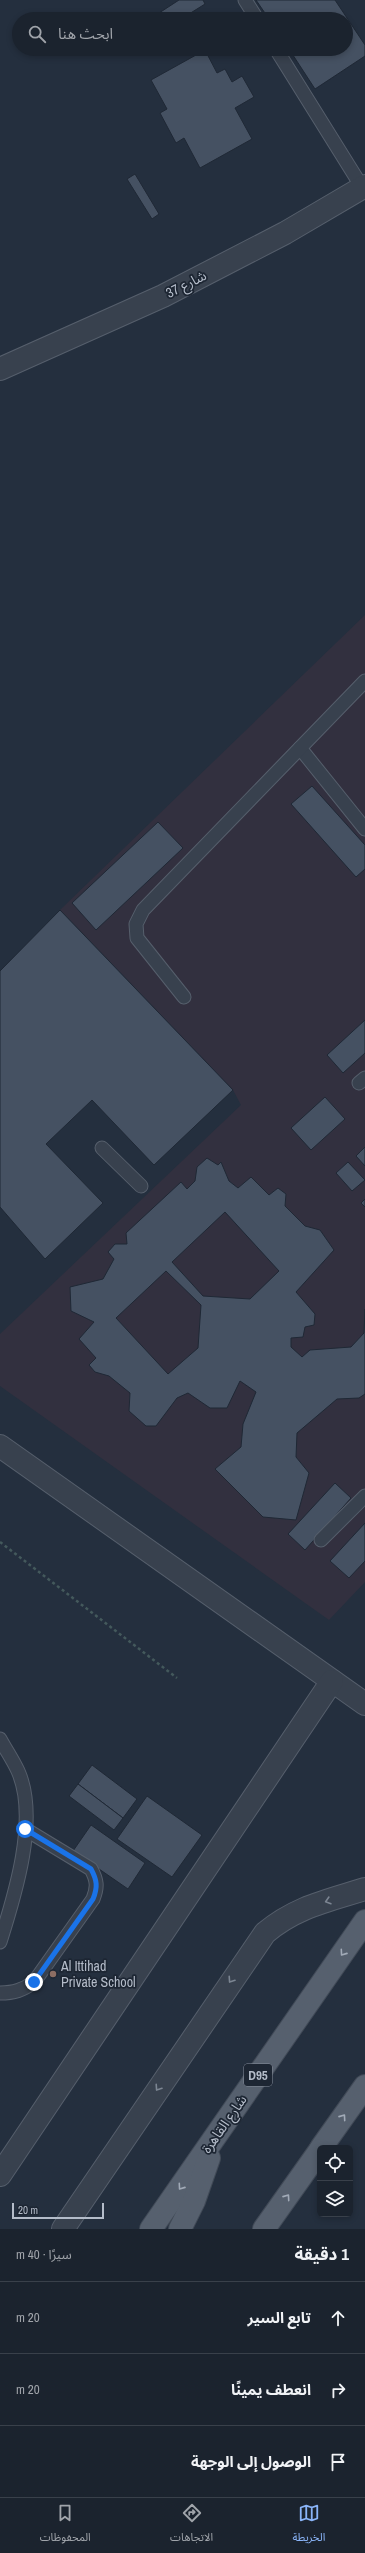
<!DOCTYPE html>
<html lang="ar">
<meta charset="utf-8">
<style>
:root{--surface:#1b232e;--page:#242b36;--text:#f1f3f6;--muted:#a0a4aa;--line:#39404a;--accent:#8ab4f8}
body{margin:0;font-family:"Archivo Narrow","Noto Sans Arabic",sans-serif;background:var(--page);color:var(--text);direction:rtl}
.controls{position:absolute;right:12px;bottom:12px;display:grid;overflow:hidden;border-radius:6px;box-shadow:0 2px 6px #0003}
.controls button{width:36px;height:36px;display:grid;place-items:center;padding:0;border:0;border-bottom:1px solid var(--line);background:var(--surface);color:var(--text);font:20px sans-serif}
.scale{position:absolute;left:12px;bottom:10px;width:92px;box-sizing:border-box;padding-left:4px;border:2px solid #b4bcc9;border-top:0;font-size:11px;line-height:14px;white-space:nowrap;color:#b4bcc9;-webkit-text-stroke:3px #1d2633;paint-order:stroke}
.stop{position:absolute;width:12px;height:12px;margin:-9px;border:3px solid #1a73e8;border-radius:50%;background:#fff}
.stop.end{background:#1a73e8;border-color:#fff;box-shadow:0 1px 4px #0008}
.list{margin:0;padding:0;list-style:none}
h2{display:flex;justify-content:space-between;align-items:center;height:52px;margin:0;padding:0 16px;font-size:17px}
h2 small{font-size:13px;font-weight:400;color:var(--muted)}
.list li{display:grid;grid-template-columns:26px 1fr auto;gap:12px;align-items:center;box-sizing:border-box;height:72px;padding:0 16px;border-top:1px solid var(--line)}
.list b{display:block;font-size:15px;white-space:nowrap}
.list em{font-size:13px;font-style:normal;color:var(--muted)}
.icon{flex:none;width:22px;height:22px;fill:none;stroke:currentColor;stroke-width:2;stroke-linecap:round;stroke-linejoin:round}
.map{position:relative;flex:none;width:365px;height:2229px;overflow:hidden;direction:ltr}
.search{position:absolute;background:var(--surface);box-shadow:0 2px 6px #0003;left:12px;right:12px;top:12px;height:44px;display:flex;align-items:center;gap:10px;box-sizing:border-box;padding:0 14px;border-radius:22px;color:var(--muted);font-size:15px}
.sheet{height:268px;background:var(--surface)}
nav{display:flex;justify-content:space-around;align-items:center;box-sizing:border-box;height:56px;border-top:1px solid var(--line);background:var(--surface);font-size:11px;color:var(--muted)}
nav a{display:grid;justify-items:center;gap:2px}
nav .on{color:var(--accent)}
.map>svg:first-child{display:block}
.medical{fill:#32303f}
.building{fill:#455162;stroke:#1f2835;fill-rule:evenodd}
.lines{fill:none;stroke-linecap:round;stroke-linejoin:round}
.service-casing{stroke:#565f6c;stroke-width:15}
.minor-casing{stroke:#565f6c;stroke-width:24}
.primary-casing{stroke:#414a57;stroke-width:24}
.path{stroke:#44595c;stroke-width:2.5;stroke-dasharray:3 3;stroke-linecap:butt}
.service{stroke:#38414e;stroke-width:13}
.minor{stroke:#38414e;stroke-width:22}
.primary{stroke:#56606e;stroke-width:22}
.oneway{stroke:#7c8592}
.oneway2{stroke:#a1aab7}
.route{stroke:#1a73e8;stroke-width:5}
.education-dot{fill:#8d6e63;stroke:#1d2633;stroke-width:1.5}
.labels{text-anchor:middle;stroke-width:3.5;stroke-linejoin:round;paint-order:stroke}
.shield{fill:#1d2633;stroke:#878f9c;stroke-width:1}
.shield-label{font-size:13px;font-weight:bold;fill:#b4bcc9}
.street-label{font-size:14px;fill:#b4bcc9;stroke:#1d2633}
.poi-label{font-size:14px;fill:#b4bcc9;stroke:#1d2633;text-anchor:start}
</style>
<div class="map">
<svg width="365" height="2229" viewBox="0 0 365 2229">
<rect width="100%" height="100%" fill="#242f3e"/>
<path class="medical" d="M 365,615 L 365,1582 L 329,1620 L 0,1386 L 0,1334 L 241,1105 L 233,1090 L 60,910 Z"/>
<g class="building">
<path d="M 179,0 L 203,0 L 205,4 L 181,19 L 158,19 L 156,15 Z"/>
<path d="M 256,0 L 335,0 L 365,45 L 365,56 L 315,89 L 289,49 L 346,49 L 346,19 L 269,19 Z"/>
<path d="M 205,50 L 217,73 L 225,69 L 232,82 L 242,76 L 254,97 L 235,108 L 252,139 L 200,168 L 184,138 L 176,143 L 160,113 L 167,109 L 151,80 Z"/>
<path d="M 135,174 L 159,214 L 152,219 L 127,179 Z"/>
<path d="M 312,786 L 365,845 L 365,869 L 356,877 L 291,804 Z"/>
<path d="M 158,822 L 183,848 L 96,930 L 72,903 Z"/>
<path d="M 60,910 L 233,1090 L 154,1165 L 92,1100 L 46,1144 L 103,1203 L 45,1259 L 0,1207 L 0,971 Z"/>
<path d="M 365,1020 L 365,1053 L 343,1073 L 327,1055 Z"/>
<path d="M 325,1097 L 345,1119 L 311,1150 L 291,1128 Z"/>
<path d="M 365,1147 L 365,1166 L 356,1156 Z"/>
<path d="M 207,1158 L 218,1165 L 221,1162 L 229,1181 L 238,1188 L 251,1177 L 269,1195 L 278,1188 L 286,1194 L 285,1206 L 305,1226 L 320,1230 L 334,1250 L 296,1292 L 315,1314 L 314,1325 L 305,1327 L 303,1337 L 291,1338 L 291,1347 L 302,1357 L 310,1350 L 351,1347 L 364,1333 L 365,1309 L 365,1394 L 359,1398 L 337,1399 L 297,1433 L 296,1457 L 309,1473 L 296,1520 L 263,1517 L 215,1469 L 241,1447 L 243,1424 L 256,1392 L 240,1381 L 227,1408 L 210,1408 L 188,1393 L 177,1398 L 156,1426 L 146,1426 L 129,1411 L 130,1393 L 109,1376 L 95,1372 L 89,1365 L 96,1358 L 79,1339 L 94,1322 L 71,1311 L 70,1287 L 103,1279 L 114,1259 L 108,1252 L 115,1244 L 127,1244 L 126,1233 L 181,1182 L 187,1189 L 195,1181 L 197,1167 ZM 225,1212 L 279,1271 L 250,1299 L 203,1296 L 172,1262 ZM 166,1271 L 201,1305 L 198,1348 L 168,1374 L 116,1318 Z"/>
<path d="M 348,1162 L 365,1180 L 352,1191 L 336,1173 Z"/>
<path d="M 365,1199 L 365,1207 L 361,1203 Z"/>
<path d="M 335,1483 L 351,1498 L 305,1550 L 288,1534 Z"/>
<path d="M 365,1523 L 365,1561 L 349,1578 L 330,1561 Z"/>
<path d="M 92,1765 L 137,1799 L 123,1818 L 78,1784 Z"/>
<path d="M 78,1784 L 123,1818 L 114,1830 L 69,1796 Z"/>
<path d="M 147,1796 L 202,1835 L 172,1877 L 117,1839 Z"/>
<path d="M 91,1825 L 145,1863 L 128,1889 L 73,1851 Z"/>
</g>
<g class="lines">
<g class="service-casing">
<g id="service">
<path d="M 245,0 L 257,19"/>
<path d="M 276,49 L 362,187"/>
<path d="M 300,748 L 365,829"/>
<path d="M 184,997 L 137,938 L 136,924 L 143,910 L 365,681"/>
<path d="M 359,1083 L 365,1078"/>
<path d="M 102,1148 L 141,1186"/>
<path d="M 321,1540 L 365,1496"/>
<path d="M 0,1739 C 6,1750 13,1760 18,1771 C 39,1818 15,1895 0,1942"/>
<path d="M 0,1993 C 14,1993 23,1990 34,1982 L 93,1899 C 98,1887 97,1880 91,1869 L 25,1829"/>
</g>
</g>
<g class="minor-casing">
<g id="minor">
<path d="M 0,369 L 163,296 L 285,233 L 365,186"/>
<path d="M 0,1446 L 365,1704"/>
<path d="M 0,2175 L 332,1681"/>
<path d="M 63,2229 L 265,1933 C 296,1907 327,1901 365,1889"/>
</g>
</g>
<g class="primary-casing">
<g id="primary">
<path d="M 321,2148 L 365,2086"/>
<path d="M 151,2229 L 365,1921"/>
<path d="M 180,2229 L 194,2201 L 209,2158"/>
<path d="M 264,2229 L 320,2150"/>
</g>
</g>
<path class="path" d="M 0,1542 L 177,1678"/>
<use href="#service" class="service"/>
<use href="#minor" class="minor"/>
<use href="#primary" class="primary"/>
</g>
<defs><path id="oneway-chevron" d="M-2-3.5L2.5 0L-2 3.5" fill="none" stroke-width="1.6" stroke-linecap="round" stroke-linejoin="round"/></defs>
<g class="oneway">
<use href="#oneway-chevron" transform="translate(328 1901) rotate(163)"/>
<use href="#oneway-chevron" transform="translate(231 1980) rotate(124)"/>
<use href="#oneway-chevron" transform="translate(158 2088) rotate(124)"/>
</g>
<g class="oneway2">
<use href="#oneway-chevron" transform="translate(343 1953) rotate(125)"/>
<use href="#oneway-chevron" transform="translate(343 2117) rotate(-55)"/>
<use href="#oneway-chevron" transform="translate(181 2187) rotate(125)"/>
<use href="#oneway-chevron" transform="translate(287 2197) rotate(-55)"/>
</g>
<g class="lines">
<path class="route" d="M 25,1829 L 91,1869 C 97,1880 98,1887 93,1899 L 34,1982"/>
</g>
<circle class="education-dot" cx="53" cy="1974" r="4"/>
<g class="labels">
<rect class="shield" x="244" y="2064" width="28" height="22" rx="3"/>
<g class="shield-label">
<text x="258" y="2080">D95</text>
</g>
<g class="street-label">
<text transform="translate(186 284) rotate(-27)" y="5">شارع 37</text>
<text transform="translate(224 2124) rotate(-55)" y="5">شارع القاهرة</text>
</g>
<g class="poi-label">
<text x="61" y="1971">Al Ittihad<tspan x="61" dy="16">Private School</tspan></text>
</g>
</g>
</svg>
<div class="controls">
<button><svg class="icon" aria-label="locate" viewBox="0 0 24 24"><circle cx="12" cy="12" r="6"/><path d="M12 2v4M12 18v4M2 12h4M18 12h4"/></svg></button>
<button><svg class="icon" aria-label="layers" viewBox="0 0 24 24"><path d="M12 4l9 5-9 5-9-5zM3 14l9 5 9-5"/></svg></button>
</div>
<div class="scale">20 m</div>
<div class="stop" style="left:25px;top:1829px"></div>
<div class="stop end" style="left:34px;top:1982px"></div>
<div class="search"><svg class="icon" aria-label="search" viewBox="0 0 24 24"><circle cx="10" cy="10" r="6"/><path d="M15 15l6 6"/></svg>ابحث هنا</div>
</div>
<section class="sheet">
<h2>1 دقيقة<small>سيرًا · 40 m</small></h2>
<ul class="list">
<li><svg class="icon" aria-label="ahead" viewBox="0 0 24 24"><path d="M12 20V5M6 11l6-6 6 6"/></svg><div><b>تابع السير</b></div><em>20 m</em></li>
<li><svg class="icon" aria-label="right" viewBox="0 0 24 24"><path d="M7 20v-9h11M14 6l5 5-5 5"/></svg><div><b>انعطف يمينًا</b></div><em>20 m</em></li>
<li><svg class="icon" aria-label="arrive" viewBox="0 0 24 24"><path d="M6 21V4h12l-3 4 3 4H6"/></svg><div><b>الوصول إلى الوجهة</b></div></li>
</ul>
</section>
<nav>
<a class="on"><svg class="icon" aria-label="map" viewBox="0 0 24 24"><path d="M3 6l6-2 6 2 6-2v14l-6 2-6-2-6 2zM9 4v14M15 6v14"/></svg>الخريطة</a>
<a><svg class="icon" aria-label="directions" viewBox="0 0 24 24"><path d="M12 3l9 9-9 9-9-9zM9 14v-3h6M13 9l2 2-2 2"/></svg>الاتجاهات</a>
<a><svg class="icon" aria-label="saved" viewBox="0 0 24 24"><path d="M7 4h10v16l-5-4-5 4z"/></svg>المحفوظات</a>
</nav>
